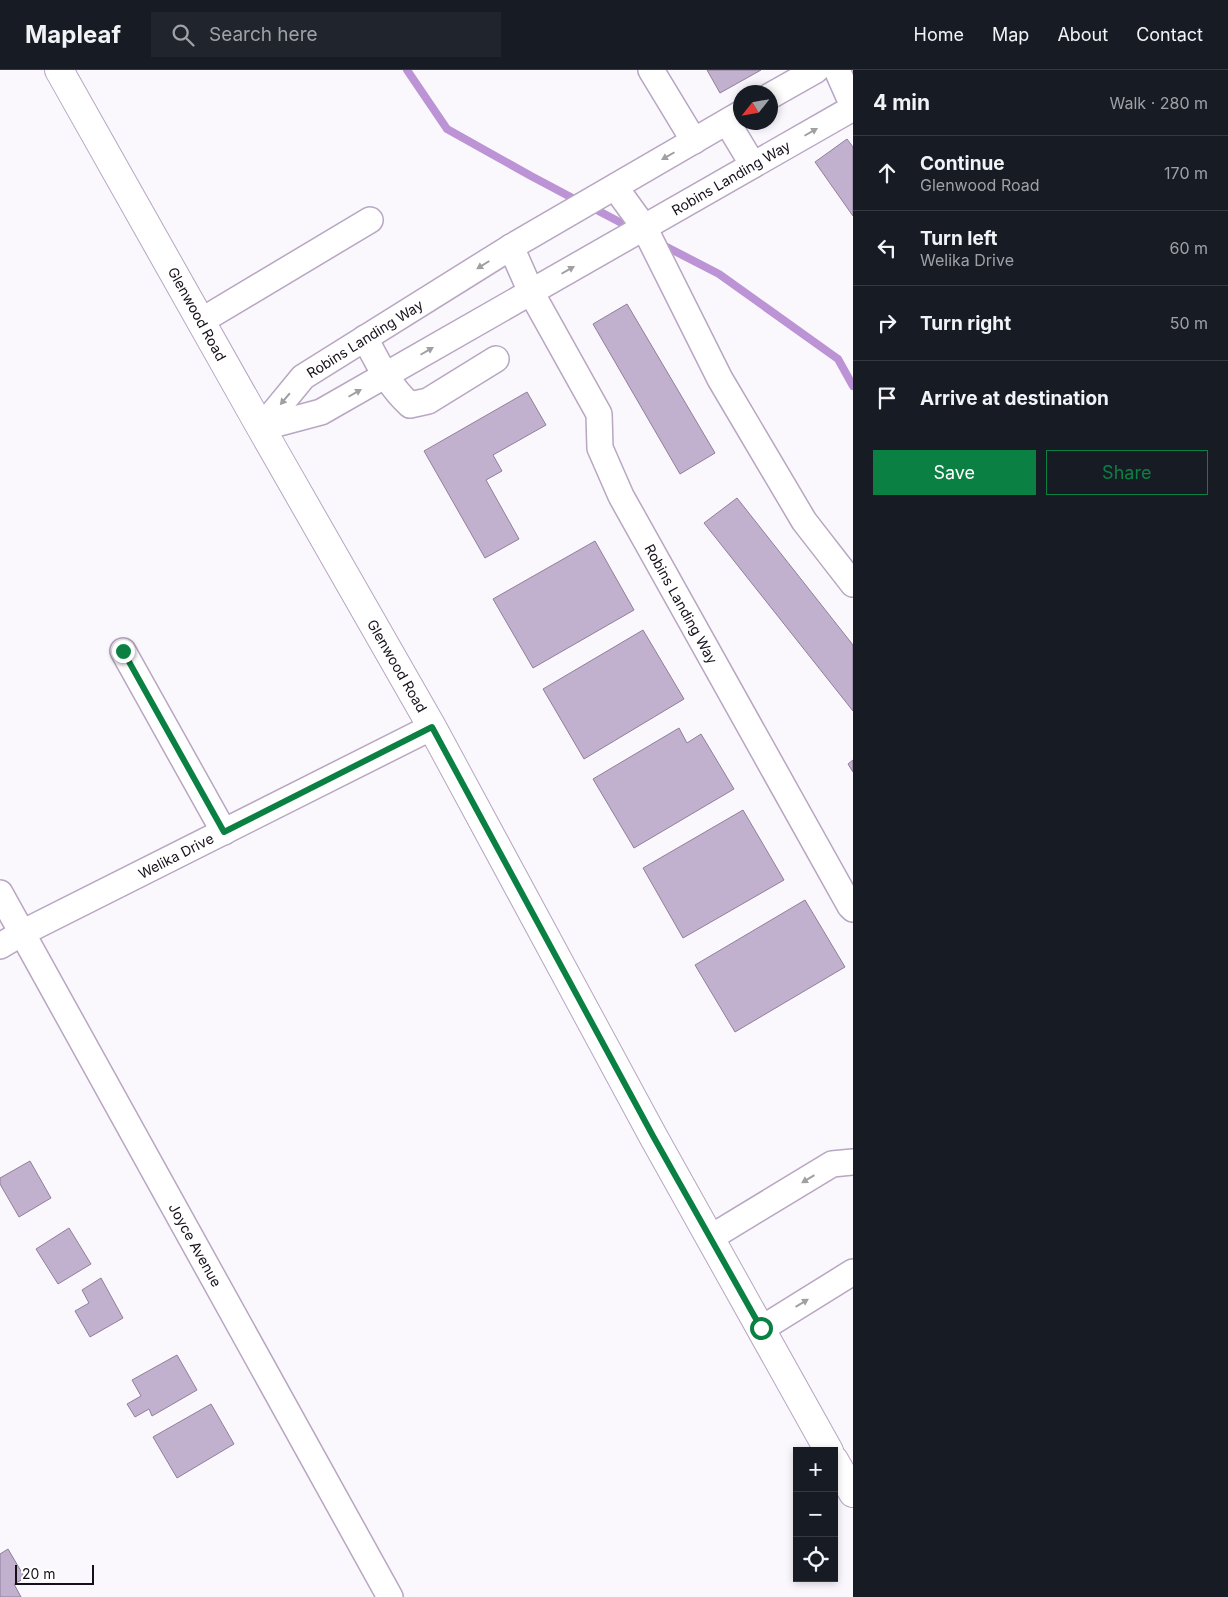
<!DOCTYPE html>
<meta charset="utf-8">
<style>
:root{--surface:#171b24;--page:#20242c;--text:#f1f3f6;--muted:#9ea1a6;--line:#363941;--accent:#0b8043}
body{margin:0;font-family:Inter,sans-serif;background:var(--page);color:var(--text)}
.controls{position:absolute;right:15px;bottom:15px;display:grid;overflow:hidden;border-radius:0px;box-shadow:0 2px 8px #0003}
.controls button{width:45px;height:45px;display:grid;place-items:center;padding:0;border:0;border-bottom:1px solid var(--line);background:var(--surface);color:var(--text);font:25px sans-serif}
.compass{position:absolute;left:733px;top:15px;width:45px;height:45px;border-radius:50%;background:var(--surface);box-shadow:0 2px 8px #0003;rotate:239deg}
.scale{position:absolute;left:15px;bottom:12px;width:79px;box-sizing:border-box;padding-left:5px;border:2px solid #16101a;border-top:0;font-size:14px;line-height:18px;white-space:nowrap;color:#16101a;-webkit-text-stroke:4px #fff;paint-order:stroke}
.stop{position:absolute;width:15px;height:15px;margin:-11px;border:4px solid #0b8043;border-radius:50%;background:#fff}
.stop.end{background:#0b8043;border-color:#fff;box-shadow:0 1px 5px #0008}
.list{margin:0;padding:0;list-style:none}
h2{display:flex;justify-content:space-between;align-items:center;height:65px;margin:0;padding:0 20px;font-size:21px}
h2 small{font-size:16px;font-weight:400;color:var(--muted)}
.list li{display:grid;grid-template-columns:32px 1fr auto;gap:15px;align-items:center;box-sizing:border-box;height:75px;padding:0 20px;border-top:1px solid var(--line)}
.list b{display:block;font-size:19px;white-space:nowrap}
.list p{margin:0;font-size:16px;white-space:nowrap;color:var(--muted)}
.list em{font-size:16px;font-style:normal;color:var(--muted)}
.actions{display:flex;gap:10px;padding:15px 20px}
.actions a{flex:1;padding:11px 0;border:1px solid var(--accent);border-radius:0px;text-align:center;font-size:18px;color:var(--accent)}
.actions .main{background:var(--accent);color:#fff}
.icon{flex:none;width:28px;height:28px;fill:none;stroke:currentColor;stroke-width:2;stroke-linecap:round;stroke-linejoin:round}
.map{position:relative;flex:none;width:853px;height:1527px;overflow:hidden}
header{display:flex;align-items:center;gap:30px;box-sizing:border-box;height:70px;padding:0 25px;background:var(--surface);border-bottom:1px solid var(--line)}
header strong{font-size:24px}
nav{display:flex;gap:28px;margin-inline-start:auto;font-size:18px}
.search{width:350px;height:45px;background:var(--page);display:flex;align-items:center;gap:12px;box-sizing:border-box;padding:0 18px;border-radius:0px;color:var(--muted);font-size:19px}
main{display:flex}
aside{flex:1;background:var(--surface)}
.map>svg:first-child{display:block}
.lines{fill:none;stroke-linecap:round;stroke-linejoin:round}
.stream{stroke:#bc94d5;stroke-width:8}
.building{fill:#c2b1ce;stroke:#907f9b}
.minor-casing{stroke:#b8a6c3;stroke-width:28}
.major-casing{stroke:#b8a6c3;stroke-width:30}
.minor{stroke:#fff;stroke-width:25}
.major{stroke:#fff;stroke-width:28}
.oneway{fill:#a29fa3}
.route{stroke:#0b8043;stroke-width:6}
.labels{text-anchor:middle;stroke-width:4;stroke-linejoin:round;paint-order:stroke}
.street-label{font-size:14px;fill:#16101a;stroke:#fff}
</style>
<header>
<strong>Mapleaf</strong>
<div class="search"><svg class="icon" aria-label="search" viewBox="0 0 24 24"><circle cx="10" cy="10" r="6"/><path d="M15 15l6 6"/></svg>Search here</div>
<nav><a>Home</a><a>Map</a><a>About</a><a>Contact</a></nav>
</header>
<main>
<div class="map">
<svg width="853" height="1527" viewBox="0 0 853 1527">
<rect width="100%" height="100%" fill="#faf7fd"/>
<g class="lines">
<g class="stream">
<path d="M 407,0 L 447,59 L 531,106 L 580,132"/>
<path d="M 591,137 L 631,158"/>
<path d="M 659,173 L 719,204 L 838,289 L 853,316"/>
</g>
</g>
<g class="building">
<path d="M 707,0 L 761,0 L 720,23 Z"/>
<path d="M 847,69 L 853,77 L 853,146 L 815,92 Z"/>
<path d="M 627,234 L 715,383 L 680,404 L 593,254 Z"/>
<path d="M 527,322 L 546,355 L 493,385 L 502,401 L 486,410 L 519,469 L 485,488 L 424,381 Z"/>
<path d="M 737,428 L 853,575 L 853,641 L 704,453 Z"/>
<path d="M 595,471 L 634,540 L 533,598 L 493,529 Z"/>
<path d="M 643,560 L 684,629 L 584,689 L 543,619 Z"/>
<path d="M 679,658 L 687,673 L 701,664 L 734,719 L 634,778 L 593,709 Z"/>
<path d="M 853,690 L 853,702 L 848,694 Z"/>
<path d="M 743,740 L 784,810 L 683,868 L 643,798 Z"/>
<path d="M 805,830 L 845,897 L 735,962 L 695,895 Z"/>
<path d="M 30,1091 L 51,1128 L 19,1147 L 0,1114 L 0,1108 Z"/>
<path d="M 69,1158 L 91,1194 L 58,1214 L 36,1179 Z"/>
<path d="M 101,1208 L 123,1248 L 90,1267 L 75,1241 L 89,1233 L 82,1220 Z"/>
<path d="M 177,1285 L 197,1320 L 152,1346 L 149,1339 L 135,1347 L 127,1334 L 141,1326 L 132,1310 Z"/>
<path d="M 211,1334 L 234,1374 L 177,1408 L 153,1367 Z"/>
<path d="M 8,1479 L 25,1508 L 14,1514 L 21,1527 L 0,1527 L 0,1484 Z"/>
</g>
<g class="lines">
<g class="minor-casing">
<g id="minor">
<path d="M 651,0 L 694,71"/>
<path d="M 837,0 L 853,36"/>
<path d="M 770,26 L 816,0"/>
<path d="M 727,52 L 753,95"/>
<path d="M 615,117 L 644,157 L 720,309 L 804,451 L 853,514"/>
<path d="M 511,177 L 531,222 L 599,344 L 600,378 L 621,426 L 850,836 L 853,839"/>
<path d="M 201,251 L 370,150"/>
<path d="M 365,268 C 378,293 389,316 410,335 L 428,331 L 496,289"/>
<path d="M 261,358 L 321,342 L 853,38"/>
<path d="M 261,358 L 303,307 L 511,177 L 740,44"/>
<path d="M 123,581 L 224,762"/>
<path d="M 0,823 L 390,1527"/>
<path d="M 0,876 L 22,863 L 432,657"/>
<path d="M 710,1168 L 832,1094 L 853,1092"/>
<path d="M 761,1259 L 853,1202"/>
</g>
</g>
<g class="major-casing">
<g id="major">
<path d="M 59,0 L 261,358 L 432,657 L 653,1066 L 829,1381"/>
<path d="M 834,1390 L 853,1423"/>
</g>
</g>
<use href="#minor" class="minor"/>
<use href="#major" class="major"/>
</g>
<defs><path id="oneway-solid" d="M-6-.8H1V-3.2L6.5 0L1 3.2V.8H-6Z" transform="scale(1.25)"/></defs>
<g class="oneway">
<use href="#oneway-solid" transform="translate(811 62) rotate(-30)"/>
<use href="#oneway-solid" transform="translate(668 86) rotate(150)"/>
<use href="#oneway-solid" transform="translate(483 195) rotate(148)"/>
<use href="#oneway-solid" transform="translate(568 200) rotate(-30)"/>
<use href="#oneway-solid" transform="translate(427 281) rotate(-30)"/>
<use href="#oneway-solid" transform="translate(355 323) rotate(-30)"/>
<use href="#oneway-solid" transform="translate(285 329) rotate(130)"/>
<use href="#oneway-solid" transform="translate(808 1109) rotate(149)"/>
<use href="#oneway-solid" transform="translate(802 1233) rotate(-31)"/>
</g>
<g class="lines">
<path class="route" d="M 123,581 L 224,762 L 432,657 L 653,1066 L 761,1258"/>
</g>
<g class="labels">
<g class="street-label">
<text transform="translate(731 108) rotate(-30)" y="5">Robins Landing Way</text>
<text transform="translate(197 244) rotate(61)" y="5">Glenwood Road</text>
<text transform="translate(365 269) rotate(-32)" y="5">Robins Landing Way</text>
<text transform="translate(681 534) rotate(61)" y="5">Robins Landing Way</text>
<text transform="translate(397 596) rotate(60)" y="5">Glenwood Road</text>
<text transform="translate(176 786) rotate(-27)" y="5">Welika Drive</text>
<text transform="translate(195 1175) rotate(61)" y="5">Joyce Avenue</text>
</g>
</g>
</svg>
<div class="controls">
<button>+</button>
<button>−</button>
<button><svg class="icon" aria-label="locate" viewBox="0 0 24 24"><circle cx="12" cy="12" r="6"/><path d="M12 2v4M12 18v4M2 12h4M18 12h4"/></svg></button>
</div>
<svg class="compass" viewBox="-18 -18 36 36"><path d="M0-13l5 13h-10z" fill="#e53935"/><path d="M0 13l5-13h-10z" fill="#9ea1a6"/></svg>
<div class="scale">20 m</div>
<div class="stop" style="left:761px;top:1258px"></div>
<div class="stop end" style="left:123px;top:581px"></div>
</div>
<aside>
<h2>4 min<small>Walk · 280 m</small></h2>
<ul class="list">
<li><svg class="icon" aria-label="ahead" viewBox="0 0 24 24"><path d="M12 20V5M6 11l6-6 6 6"/></svg><div><b>Continue</b><p>Glenwood Road</p></div><em>170 m</em></li>
<li><svg class="icon" aria-label="left" viewBox="0 0 24 24"><path d="M17 20v-9H6M10 6l-5 5 5 5"/></svg><div><b>Turn left</b><p>Welika Drive</p></div><em>60 m</em></li>
<li><svg class="icon" aria-label="right" viewBox="0 0 24 24"><path d="M7 20v-9h11M14 6l5 5-5 5"/></svg><div><b>Turn right</b></div><em>50 m</em></li>
<li><svg class="icon" aria-label="arrive" viewBox="0 0 24 24"><path d="M6 21V4h12l-3 4 3 4H6"/></svg><div><b>Arrive at destination</b></div></li>
</ul>
<div class="actions"><a class="main">Save</a><a>Share</a></div>
</aside>
</main>
